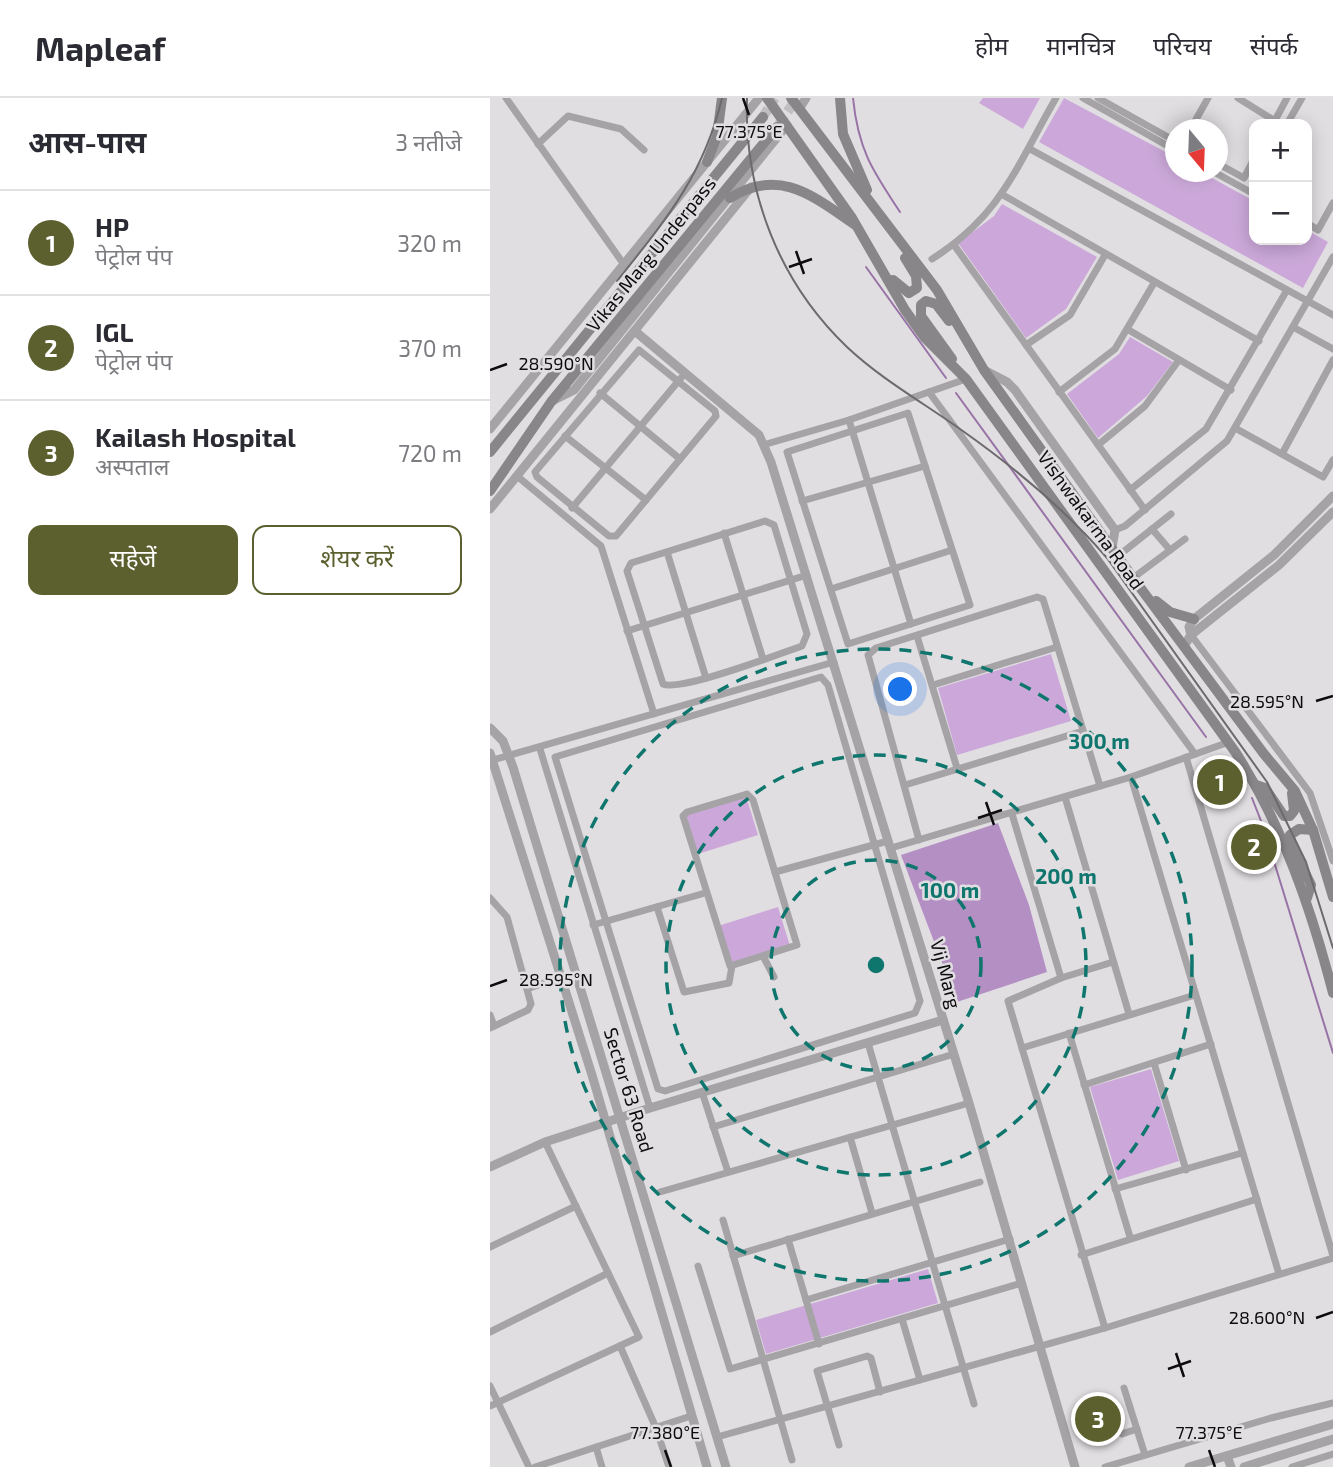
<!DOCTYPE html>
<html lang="hi">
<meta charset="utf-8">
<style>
:root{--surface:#fff;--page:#f2f2f3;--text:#2b2b33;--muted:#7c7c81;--line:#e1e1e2;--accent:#5c602e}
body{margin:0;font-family:"Exo 2","Noto Sans Devanagari",sans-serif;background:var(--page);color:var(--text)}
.controls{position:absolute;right:21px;top:21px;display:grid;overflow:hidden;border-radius:14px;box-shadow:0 4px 18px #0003}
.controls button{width:63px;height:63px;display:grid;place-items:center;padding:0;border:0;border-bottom:2px solid var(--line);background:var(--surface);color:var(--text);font:35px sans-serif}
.compass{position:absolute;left:675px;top:21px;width:63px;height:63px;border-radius:50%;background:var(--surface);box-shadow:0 4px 18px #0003;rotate:161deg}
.you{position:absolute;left:411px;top:592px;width:24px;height:24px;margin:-18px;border:5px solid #fff;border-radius:50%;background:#1a73e8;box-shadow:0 0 0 10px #1a73e833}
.badge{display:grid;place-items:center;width:46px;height:46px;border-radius:50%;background:var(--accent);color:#fff;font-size:23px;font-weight:700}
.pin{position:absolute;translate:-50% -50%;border:4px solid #fff;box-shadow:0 2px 7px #0006}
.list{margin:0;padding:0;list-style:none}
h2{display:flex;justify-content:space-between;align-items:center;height:91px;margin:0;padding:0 28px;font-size:30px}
h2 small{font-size:23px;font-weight:400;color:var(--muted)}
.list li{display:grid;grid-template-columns:46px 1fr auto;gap:21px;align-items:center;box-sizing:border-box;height:105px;padding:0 28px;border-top:2px solid var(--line)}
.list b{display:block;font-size:26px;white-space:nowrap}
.list p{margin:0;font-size:23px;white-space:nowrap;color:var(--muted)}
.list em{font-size:23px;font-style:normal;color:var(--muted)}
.actions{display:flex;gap:14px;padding:21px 28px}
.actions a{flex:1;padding:16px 0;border:2px solid var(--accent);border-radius:14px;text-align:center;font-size:24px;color:var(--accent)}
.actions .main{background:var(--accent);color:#fff}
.map{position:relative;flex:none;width:843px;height:1369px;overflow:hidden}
header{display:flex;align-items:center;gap:42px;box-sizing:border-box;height:98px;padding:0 35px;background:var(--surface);border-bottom:2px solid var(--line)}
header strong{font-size:33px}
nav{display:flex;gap:38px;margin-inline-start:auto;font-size:24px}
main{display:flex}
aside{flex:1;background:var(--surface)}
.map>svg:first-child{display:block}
.green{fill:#cba8d9}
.forest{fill:#b48fc3}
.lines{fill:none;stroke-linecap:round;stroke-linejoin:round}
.stream{stroke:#9873a6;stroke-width:2}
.secondary-tunnel{stroke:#c1bec2;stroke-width:10;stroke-dasharray:10 5;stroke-linecap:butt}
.minor{stroke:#a5a3a5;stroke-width:7}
.tertiary{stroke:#a5a3a5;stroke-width:9}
.secondary{stroke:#888689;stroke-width:10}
.rail{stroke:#6c6a6d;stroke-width:2}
.ticks{fill:none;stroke:#0c0b0d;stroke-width:2.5}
.ring{fill:none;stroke:#0f766e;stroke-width:3.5;stroke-dasharray:12 9}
.labels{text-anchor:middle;stroke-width:5;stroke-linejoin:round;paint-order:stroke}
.street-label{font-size:19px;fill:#0c0b0d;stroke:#e1dee2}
.ticks-label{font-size:18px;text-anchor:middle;fill:#0c0b0d;stroke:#e1dee2;stroke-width:5;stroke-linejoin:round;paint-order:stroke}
.centre{fill:#0f766e;stroke:#e1dee2;stroke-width:3.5}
.ring-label{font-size:21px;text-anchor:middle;font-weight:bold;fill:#0f766e;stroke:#e1dee2;stroke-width:5;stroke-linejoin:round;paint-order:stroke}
</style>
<header>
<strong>Mapleaf</strong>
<nav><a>होम</a><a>मानचित्र</a><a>परिचय</a><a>संपर्क</a></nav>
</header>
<main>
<aside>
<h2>आस-पास<small>3 नतीजे</small></h2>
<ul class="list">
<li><span class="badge">1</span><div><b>HP</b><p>पेट्रोल पंप</p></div><em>320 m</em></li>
<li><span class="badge">2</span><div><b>IGL</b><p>पेट्रोल पंप</p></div><em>370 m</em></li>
<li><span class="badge">3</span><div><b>Kailash Hospital</b><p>अस्पताल</p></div><em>720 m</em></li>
</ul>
<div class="actions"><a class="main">सहेजें</a><a>शेयर करें</a></div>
</aside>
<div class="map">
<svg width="843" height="1369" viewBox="0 0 843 1369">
<rect width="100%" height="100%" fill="#e1dee2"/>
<g class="green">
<path d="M 493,0 L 550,0 L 533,31 L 489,5 Z"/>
<path d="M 574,0 L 685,59 L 685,74 L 711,74 L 764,103 L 764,142 L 817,142 L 817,132 L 838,144 L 813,190 L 549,44 Z"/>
<path d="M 512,106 L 607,159 L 576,211 L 536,240 L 468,145 L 504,118 Z"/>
<path d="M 640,239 L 683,264 L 657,298 L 608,340 L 577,296 L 629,256 Z"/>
<path d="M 561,556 L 581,623 L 467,657 L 448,590 Z"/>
<path d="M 256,698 L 268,737 L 208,756 L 196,717 Z"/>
<path d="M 288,809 L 300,848 L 240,867 L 228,828 Z"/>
<path d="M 661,971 L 689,1063 L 628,1082 L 600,989 Z"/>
<path d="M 438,1171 L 448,1205 L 276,1256 L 266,1222 Z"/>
</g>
<path class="forest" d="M 508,725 L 539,807 L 557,874 L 467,904 L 411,757 Z"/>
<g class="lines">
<g class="stream">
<path d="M 363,0 C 368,51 382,72 410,114"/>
<path d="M 376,169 L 456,280"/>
<path d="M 466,295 L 716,639"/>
<path d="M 762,700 L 773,728 L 843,955"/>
</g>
<g class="secondary-tunnel">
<path d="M 273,19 L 285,0"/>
<path d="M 289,26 L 307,0"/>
</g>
<g class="minor">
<path d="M 16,0 L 135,168"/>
<path d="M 593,0 L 685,52"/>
<path d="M 608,0 L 685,43"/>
<path d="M 748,0 L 785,23"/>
<path d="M 783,26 L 797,0"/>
<path d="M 797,26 L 812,0"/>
<path d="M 700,32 L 718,0"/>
<path d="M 48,46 L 78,18 L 131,31 L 154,52"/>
<path d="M 540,51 L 843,217"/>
<path d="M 727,65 L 754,80 L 764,61"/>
<path d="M 724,74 L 764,96"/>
<path d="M 513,97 L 769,243"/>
<path d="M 817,125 L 828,132 L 843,105"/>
<path d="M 464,147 L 655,412"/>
<path d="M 442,161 C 512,117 527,67 566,0"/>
<path d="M 803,229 L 843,251"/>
<path d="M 637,231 L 741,292"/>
<path d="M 536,247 L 580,217 L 615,157"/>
<path d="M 149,252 L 225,313 L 226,318 L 126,438 L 119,438 L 47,379 L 45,374 Z"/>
<path d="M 439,294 L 705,656"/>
<path d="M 569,294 L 625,251 L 664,185"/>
<path d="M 110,295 L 190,361"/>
<path d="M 418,315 L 480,507 L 358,546 L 297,354 Z"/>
<path d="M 359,322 L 421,526"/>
<path d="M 745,330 L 833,379 L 843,362"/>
<path d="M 75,338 L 156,402"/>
<path d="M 273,347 L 359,322 L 476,281"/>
<path d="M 608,347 L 655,308 L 689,262"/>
<path d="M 792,356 L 843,262"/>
<path d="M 27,378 L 111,448 L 164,616"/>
<path d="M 640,392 L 716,331 L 797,192"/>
<path d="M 312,403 L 435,368"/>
<path d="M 82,410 L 191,280"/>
<path d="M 275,423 L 284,427 L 317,536 L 312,548 C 289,556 190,594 173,586 L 137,473 L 141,465 Z"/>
<path d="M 662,431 L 680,452"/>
<path d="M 625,432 L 635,428 L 737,343 L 843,159"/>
<path d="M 234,435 L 273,561"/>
<path d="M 177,454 L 216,580"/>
<path d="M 628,458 L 681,416"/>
<path d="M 643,480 L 695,441"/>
<path d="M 341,491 L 462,452"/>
<path d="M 137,533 L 317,477"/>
<path d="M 701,537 L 820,695 L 843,763"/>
<path d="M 427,538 L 467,670"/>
<path d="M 331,579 L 338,587 L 430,903 L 425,915 L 175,993 L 168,991 L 65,659 Z"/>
<path d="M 443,587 L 567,549"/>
<path d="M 50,651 L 160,1010"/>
<path d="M 696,659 L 843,1158"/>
<path d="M 3,662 L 344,564"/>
<path d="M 641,679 L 789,1176"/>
<path d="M 415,687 L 593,633"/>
<path d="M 257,696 L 263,702 L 307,847 L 240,868 L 193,718 L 197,714 Z"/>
<path d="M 575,699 L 639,916"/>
<path d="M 522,716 L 571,880"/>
<path d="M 429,742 L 378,557 L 386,550 L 547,499 L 553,501 L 610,688"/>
<path d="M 401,750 L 641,679 L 739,644"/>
<path d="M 285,774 L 398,743"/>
<path d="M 0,800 L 17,819 L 41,906 L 38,912 L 0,930"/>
<path d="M 167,809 L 194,894 L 239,885 L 242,868"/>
<path d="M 103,827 L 215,795"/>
<path d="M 274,860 L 284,879"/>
<path d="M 37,891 L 71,879"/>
<path d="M 0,917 L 4,928"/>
<path d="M 579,935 L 640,1139"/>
<path d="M 378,945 L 484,1306"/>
<path d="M 532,950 L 705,897"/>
<path d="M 664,965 L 696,1072"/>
<path d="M 594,987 L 721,946"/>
<path d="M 212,994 L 238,1074"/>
<path d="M 223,1029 L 464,956"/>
<path d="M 360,1039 L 382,1115"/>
<path d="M 625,1091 L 752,1055"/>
<path d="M 170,1094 L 479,1005"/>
<path d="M 233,1122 L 302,1362"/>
<path d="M 298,1141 L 329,1246"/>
<path d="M 0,1149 L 86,1108"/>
<path d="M 591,1157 L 767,1101"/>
<path d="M 243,1158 L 490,1084"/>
<path d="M 208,1168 L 240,1271 L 532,1185"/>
<path d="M 316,1202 L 520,1141"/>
<path d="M 412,1221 L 430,1282"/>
<path d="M 615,1230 L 518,903 L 571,880 L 623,864"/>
<path d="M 0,1234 L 118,1175"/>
<path d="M 130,1248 L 166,1330 L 179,1369"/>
<path d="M 0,1288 L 39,1369"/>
<path d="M 634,1290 L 655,1357"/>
<path d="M 0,1308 L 149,1239 L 55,1044"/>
<path d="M 632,1336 L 647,1331"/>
<path d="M 227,1339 L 615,1230 L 843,1160"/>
<path d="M 349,1347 L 327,1273 L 377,1258 L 381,1260 L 390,1294"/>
<path d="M 106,1349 L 112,1369"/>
<path d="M 45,1369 L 201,1318"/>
<path d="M 615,1369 L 781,1320 L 843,1305"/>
<path d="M 802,1369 L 843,1356"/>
</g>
<g class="tertiary">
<path d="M 309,11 L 316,0"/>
<path d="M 146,234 L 269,337 L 281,364 L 479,1005 L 585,1369"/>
<path d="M 494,272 L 517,284 L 525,292 L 625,432 L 622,450"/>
<path d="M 62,303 L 84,292 L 297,27"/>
<path d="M 0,331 L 269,0"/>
<path d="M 0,411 L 261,89"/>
<path d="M 701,537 L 699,529 L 704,521 L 784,457 L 843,398"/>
<path d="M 694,548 L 701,537 L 789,467 L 843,414"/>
<path d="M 0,630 L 13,643 L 23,669 L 236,1369"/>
<path d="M 0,655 L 102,977 L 217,1369"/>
<path d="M 0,1069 L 55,1044 L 160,1010 L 453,922"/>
<path d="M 737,1358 L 741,1369"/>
<path d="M 699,1369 L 843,1326"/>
<path d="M 754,1369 L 843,1341"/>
</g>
<g class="secondary">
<path d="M 277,0 L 362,120 L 415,212 L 435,240 L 476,281 L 746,655 C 793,729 821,810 843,895"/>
<path d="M 301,0 L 447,192 L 494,272 L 643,480 L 774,656 L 805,693 L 823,732 L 843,799"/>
<path d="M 350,0 L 353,36 L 377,92"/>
<path d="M 217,64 L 227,38 L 232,0"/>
<path d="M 240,100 C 289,69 323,98 364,126"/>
<path d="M 403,182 L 419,195 L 427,190 L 426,178 L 415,160"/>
<path d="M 459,223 L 446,206 L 436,203 L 431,207 L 431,218 L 462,261"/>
<path d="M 0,354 L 273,19"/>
<path d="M 0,393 L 61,304 L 287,29"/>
<path d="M 666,503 L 680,514 L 704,521"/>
<path d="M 766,687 L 775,690 L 794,718 L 800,718 L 804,713 L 802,695"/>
<path d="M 817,800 L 821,787 L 801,746 L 800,737 L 809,731 L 823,732"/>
</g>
<g class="rail">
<path d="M 257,0 C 254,94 289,184 357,249 C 391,281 432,304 470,331 C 524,369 574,410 617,460 L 777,684 L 816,764 L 843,850"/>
<path d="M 127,183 C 175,123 214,77 232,0"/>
</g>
</g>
<path class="ticks" d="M 253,0 L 259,17M 306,153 L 314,176M 299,169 L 322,161M 0,272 L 17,266M 826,603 L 843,598M 496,704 L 504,727M 488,720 L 512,712M 0,888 L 17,882M 826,1220 L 843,1214M 686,1255 L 694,1279M 678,1271 L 701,1263M 175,1352 L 181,1369M 719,1352 L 725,1369"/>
<g class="ring">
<circle cx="386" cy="867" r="105"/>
<circle cx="386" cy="867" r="210"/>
<circle cx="386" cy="867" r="316"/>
</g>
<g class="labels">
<g class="street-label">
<text transform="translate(161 156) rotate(-51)" y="7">Vikas Marg Underpass</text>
<text transform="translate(601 422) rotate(54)" y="7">Vishwakarma Road</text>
<text transform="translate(456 876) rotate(75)" y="7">Vij Marg</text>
<text transform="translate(139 992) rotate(73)" y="7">Sector 63 Road</text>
</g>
</g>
<g class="ticks-label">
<text x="259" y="40">77.375°E</text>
<text x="66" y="272">28.590°N</text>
<text x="777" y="610">28.595°N</text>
<text x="66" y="888">28.595°N</text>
<text x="777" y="1226">28.600°N</text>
<text x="175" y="1341">77.380°E</text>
<text x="719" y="1341">77.375°E</text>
</g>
<circle cx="386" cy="867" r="10" class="centre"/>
<g class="ring-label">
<text x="609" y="651">300 m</text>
<text x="576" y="786">200 m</text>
<text x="460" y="800">100 m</text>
</g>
</svg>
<div class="controls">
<button>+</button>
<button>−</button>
</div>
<svg class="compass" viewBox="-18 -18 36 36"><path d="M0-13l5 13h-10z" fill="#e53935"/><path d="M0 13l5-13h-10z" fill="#7c7c81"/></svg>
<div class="you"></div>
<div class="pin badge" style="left:730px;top:684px">1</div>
<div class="pin badge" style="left:764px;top:749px">2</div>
<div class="pin badge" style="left:608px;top:1321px">3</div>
</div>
</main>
